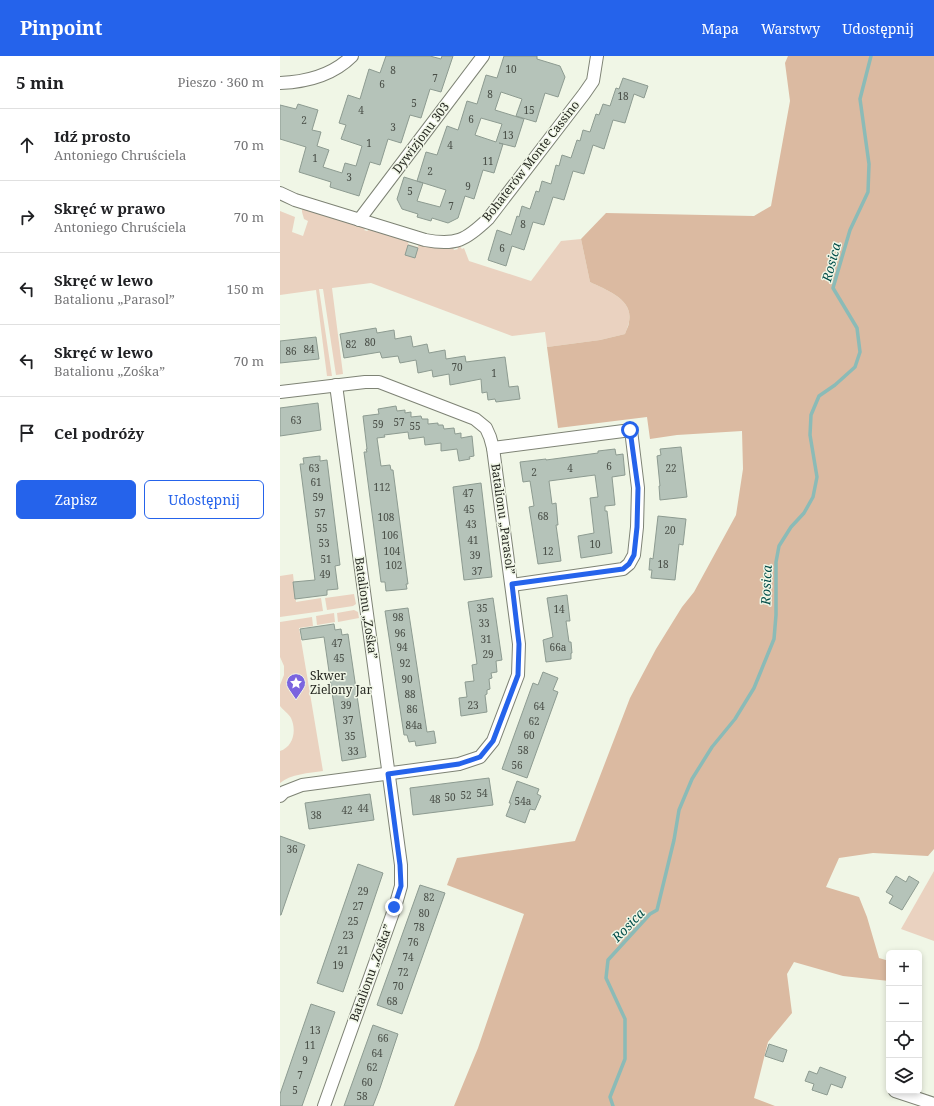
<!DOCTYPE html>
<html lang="pl">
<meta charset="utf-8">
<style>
:root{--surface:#fff;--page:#f6f6f6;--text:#202124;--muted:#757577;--line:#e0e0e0;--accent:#2563eb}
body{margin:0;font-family:"Noto Serif",serif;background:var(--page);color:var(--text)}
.controls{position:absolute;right:12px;bottom:12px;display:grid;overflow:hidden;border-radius:6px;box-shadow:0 2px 6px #0003}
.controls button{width:36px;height:36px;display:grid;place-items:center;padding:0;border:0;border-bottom:1px solid var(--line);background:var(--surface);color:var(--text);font:20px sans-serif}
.stop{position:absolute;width:12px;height:12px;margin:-9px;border:3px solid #2563eb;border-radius:50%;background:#fff}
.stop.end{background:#2563eb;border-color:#fff;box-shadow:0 1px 4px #0008}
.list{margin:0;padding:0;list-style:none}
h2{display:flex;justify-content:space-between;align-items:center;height:52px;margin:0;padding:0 16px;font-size:17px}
h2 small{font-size:13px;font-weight:400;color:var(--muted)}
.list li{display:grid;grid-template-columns:26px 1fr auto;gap:12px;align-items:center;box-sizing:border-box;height:72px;padding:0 16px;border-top:1px solid var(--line)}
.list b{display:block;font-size:15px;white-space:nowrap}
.list p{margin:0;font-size:13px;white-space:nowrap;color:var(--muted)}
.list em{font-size:13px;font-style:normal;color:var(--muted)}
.actions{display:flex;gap:8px;padding:12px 16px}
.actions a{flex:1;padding:9px 0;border:1px solid var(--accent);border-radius:6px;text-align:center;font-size:14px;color:var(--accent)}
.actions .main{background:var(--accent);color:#fff}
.icon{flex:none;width:22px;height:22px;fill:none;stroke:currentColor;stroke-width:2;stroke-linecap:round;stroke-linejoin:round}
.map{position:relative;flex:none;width:654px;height:1050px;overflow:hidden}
header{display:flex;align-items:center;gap:24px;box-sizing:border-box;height:56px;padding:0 20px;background:var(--accent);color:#fff}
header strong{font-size:19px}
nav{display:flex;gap:22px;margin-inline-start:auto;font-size:14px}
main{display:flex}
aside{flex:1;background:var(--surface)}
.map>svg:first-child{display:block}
.green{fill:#ead2c0}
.forest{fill:#dbbaa1}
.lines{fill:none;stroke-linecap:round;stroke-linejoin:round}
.stream{stroke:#8bbbb7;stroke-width:3.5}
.building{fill:#b5c3b9;stroke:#8d9b91;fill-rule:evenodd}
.minor-casing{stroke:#7e8375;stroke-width:14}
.minor{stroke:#fff;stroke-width:12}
.route{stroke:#2563eb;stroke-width:5}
.labels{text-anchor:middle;stroke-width:3;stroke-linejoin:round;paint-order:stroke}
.number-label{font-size:10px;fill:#494e47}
.street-label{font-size:12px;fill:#252721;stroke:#f0f6e6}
.poi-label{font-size:12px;fill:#252721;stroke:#f0f6e6;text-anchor:start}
.water-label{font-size:13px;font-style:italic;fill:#024d49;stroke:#f0f6e6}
</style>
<header>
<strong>Pinpoint</strong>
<nav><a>Mapa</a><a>Warstwy</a><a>Udostępnij</a></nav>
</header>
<main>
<aside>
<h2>5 min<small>Pieszo · 360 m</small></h2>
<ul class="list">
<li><svg class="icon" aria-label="ahead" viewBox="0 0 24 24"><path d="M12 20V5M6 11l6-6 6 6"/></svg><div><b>Idź prosto</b><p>Antoniego Chruściela</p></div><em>70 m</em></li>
<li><svg class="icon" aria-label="right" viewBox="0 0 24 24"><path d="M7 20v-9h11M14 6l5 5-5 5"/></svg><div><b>Skręć w prawo</b><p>Antoniego Chruściela</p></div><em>70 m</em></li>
<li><svg class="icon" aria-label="left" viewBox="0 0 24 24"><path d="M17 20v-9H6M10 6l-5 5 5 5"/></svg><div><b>Skręć w lewo</b><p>Batalionu „Parasol”</p></div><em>150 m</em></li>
<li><svg class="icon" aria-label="left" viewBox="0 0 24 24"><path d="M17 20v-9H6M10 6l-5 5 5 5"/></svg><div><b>Skręć w lewo</b><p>Batalionu „Zośka”</p></div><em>70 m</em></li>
<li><svg class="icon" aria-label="arrive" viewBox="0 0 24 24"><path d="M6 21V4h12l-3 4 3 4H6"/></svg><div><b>Cel podróży</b></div></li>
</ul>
<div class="actions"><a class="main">Zapisz</a><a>Udostępnij</a></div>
</aside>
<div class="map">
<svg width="654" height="1050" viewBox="0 0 654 1050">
<rect width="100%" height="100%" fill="#f0f6e6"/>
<g class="green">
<path d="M 22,151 L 87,171 L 84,174 L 87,175 L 91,172 L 129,184 L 128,188 L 138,191 L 139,187 L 172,190 L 174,194 L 178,193 L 176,189 L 179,189 L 182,193 L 184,192 L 189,205 L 251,225 L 281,185 L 301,183 L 310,226 C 326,234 354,243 349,266 C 348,270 346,275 345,278 L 320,284 L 267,291 L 265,276 L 232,280 L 91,227 L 52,232 L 63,318 L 56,319 L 43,233 L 39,233 L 52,320 L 47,320 L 36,234 L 0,239 L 0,155 L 15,161 L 12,176 L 23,180 L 28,165 L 24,163 L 22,156 Z"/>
<path d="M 13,518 L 16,546 L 41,542 L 43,555 L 0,561 L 0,520 Z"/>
<path d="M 74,538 L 76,548 L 73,550 L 47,554 L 45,542 Z"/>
<path d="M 74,554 L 78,556 L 79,562 L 58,566 L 57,557 Z"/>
<path d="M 54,557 L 55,566 L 37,569 L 36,560 Z"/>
<path d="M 32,561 L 33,570 L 19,572 L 43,715 C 29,717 11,718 0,727 L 0,695 C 13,691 17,675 11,662 C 9,658 3,654 0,650 L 0,629 L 4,619 L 4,610 L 0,601 L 0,566 Z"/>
<path d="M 654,815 L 654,885 L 621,873 Z"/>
</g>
<path class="forest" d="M 508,0 L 654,0 L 654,793 L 648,800 L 593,797 L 559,802 L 546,831 L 579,841 L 587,861 L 599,902 L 609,905 L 609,925 L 563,920 L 514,906 L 507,918 L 512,957 L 488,986 L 474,1042 L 495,1050 L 174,1050 L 198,992 L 244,858 L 167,829 L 177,802 L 295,785 L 350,642 L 376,593 L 402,551 L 414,536 L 456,459 L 463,413 L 462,375 L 397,379 L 370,383 L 367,361 L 278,372 L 267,291 L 320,284 L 345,278 C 346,274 349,270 349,266 C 354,243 326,234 310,226 L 301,183 L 326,157 L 474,160 L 491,150 L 510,45 L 505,7 Z"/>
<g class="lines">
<path class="stream" d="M 333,1050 L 330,1041 L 345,1003 L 345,963 L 326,922 L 328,904 L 370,858 L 377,854 L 394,784 L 399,754 L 412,723 L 432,691 L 455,663 L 474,632 L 494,583 L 496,559 L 496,506 L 499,490 L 511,471 L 524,457 L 533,441 L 537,421 L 530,379 L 531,359 L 539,340 L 555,329 L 575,311 L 580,296 L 577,272 L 553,232 L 570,174 L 588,136 L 589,108 L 580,43 L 591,0"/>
</g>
<g class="building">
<path d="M 106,0 L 150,0 L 161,3 L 162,0 L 173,0 L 161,36 L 150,33 L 141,62 L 130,59 L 121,87 L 108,83 L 100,109 L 90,106 L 79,140 L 50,131 L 51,126 L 19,116 L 26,91 L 0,83 L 0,49 L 16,53 L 18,48 L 38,54 L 32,74 L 41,76 L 37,90 L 49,94 L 43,111 L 62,117 L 65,107 L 76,110 L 82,90 L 61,83 L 66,69 L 59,67 L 68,39 L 80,43 L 89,13 L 100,17 Z"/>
<path d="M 224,0 L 257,0 L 257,3 L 280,10 L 285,21 L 278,41 L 265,37 L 256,66 L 236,60 L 242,43 L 221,36 L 215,54 L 244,63 L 235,91 L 219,87 L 223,88 L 214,117 L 203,114 L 194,143 L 185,140 L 178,162 L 168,167 L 152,162 L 151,165 L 137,161 L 138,158 L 122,153 L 117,143 L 124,121 L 143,127 L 137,145 L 160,151 L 166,134 L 137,125 L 146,96 L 157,99 L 167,70 L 178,74 L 187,45 L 197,48 L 206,19 L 217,22 ZM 201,62 L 222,68 L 216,86 L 195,79 Z"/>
<path d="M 343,22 L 368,30 L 364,42 L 354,38 L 345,67 L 333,64 L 324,93 L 313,89 L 304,118 L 293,115 L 284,144 L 273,141 L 264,169 L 253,166 L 244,194 L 232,190 L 226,210 L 208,204 L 217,174 L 231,179 L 237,160 L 239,161 L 242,150 L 250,153 L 256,135 L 259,136 L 262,125 L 271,128 L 276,109 L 279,110 L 282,99 L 291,102 L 297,84 L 300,85 L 303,74 L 310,76 L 316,58 L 319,59 L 323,48 L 330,50 L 336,32 L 339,33 Z"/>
<path d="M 128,189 L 138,192 L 135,202 L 125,199 Z"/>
<path d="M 96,272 L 97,277 L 114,274 L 115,283 L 131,280 L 133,291 L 147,288 L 149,297 L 165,294 L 166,303 L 185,300 L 186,306 L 225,301 L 229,331 L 238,330 L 240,343 L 216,346 L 215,343 L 208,344 L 207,336 L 202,337 L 201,323 L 170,329 L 169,318 L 153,321 L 152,314 L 138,317 L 136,304 L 120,307 L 118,300 L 102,302 L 100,296 L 64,302 L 60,278 Z"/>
<path d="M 36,281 L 39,303 L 0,307 L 0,285 Z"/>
<path d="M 38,347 L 41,374 L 0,380 L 0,352 Z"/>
<path d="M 116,350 L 117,355 L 125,354 L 125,357 L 131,356 L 131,361 L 141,360 L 142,363 L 148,363 L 148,368 L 158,367 L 158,369 L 163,369 L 164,373 L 174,372 L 175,378 L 181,377 L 181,382 L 192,380 L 194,400 L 189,401 L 190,403 L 179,405 L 177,393 L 161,395 L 161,387 L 145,389 L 144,381 L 129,383 L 128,376 L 104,379 L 105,381 L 97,382 L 101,410 L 110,409 L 111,414 L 113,414 L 128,528 L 126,528 L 127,533 L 106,535 L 105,526 L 101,526 L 84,396 L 87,396 L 86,393 L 87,393 L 83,360 L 99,358 L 98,353 Z"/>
<path d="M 401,391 L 407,441 L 380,444 L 379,430 L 380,430 L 377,400 L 381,399 L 380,393 Z"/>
<path d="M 335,393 L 336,399 L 343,398 L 345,419 L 332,421 L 335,449 L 325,450 L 325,455 L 327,455 L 332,497 L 301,502 L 298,480 L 314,477 L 310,442 L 318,441 L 315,419 L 269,425 L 272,448 L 276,447 L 278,469 L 276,469 L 281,505 L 258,508 L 249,451 L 254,450 L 250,425 L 243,426 L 240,406 L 266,403 L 266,404 L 318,397 L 318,395 Z"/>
<path d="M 40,400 L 40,405 L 47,404 L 60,509 L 55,510 L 58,533 L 47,534 L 47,539 L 15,543 L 13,526 L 35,524 L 20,408 L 24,408 L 23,402 Z"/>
<path d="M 201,427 L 212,521 L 184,524 L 173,431 Z"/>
<path d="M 378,460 L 406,463 L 403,489 L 399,488 L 395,524 L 371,522 L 372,514 L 369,514 L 370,502 L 373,503 L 374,495 Z"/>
<path d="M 287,539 L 290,565 L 286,565 L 289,586 L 291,586 L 292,597 L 291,597 L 291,603 L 266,606 L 263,584 L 273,581 L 267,542 Z"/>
<path d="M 213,542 L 222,604 L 216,605 L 217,616 L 211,617 L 212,622 L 209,623 L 210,633 L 207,634 L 207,638 L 205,639 L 207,656 L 181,660 L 179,642 L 187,641 L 185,626 L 194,625 L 192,609 L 197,608 L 188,546 Z"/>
<path d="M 128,552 L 147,676 L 154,675 L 156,687 L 136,690 L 135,685 L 129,686 L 127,679 L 124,679 L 105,555 Z"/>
<path d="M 54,568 L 55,574 L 61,573 L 62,579 L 68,578 L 86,701 L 62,705 L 44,581 L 22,584 L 20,573 Z"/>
<path d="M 263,616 L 278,622 L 273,634 L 278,636 L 247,722 L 222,713 L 253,627 L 258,629 Z"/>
<path d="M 209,722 L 213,749 L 133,759 L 130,732 Z"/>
<path d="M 237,725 L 259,733 L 257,738 L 261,740 L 255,754 L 250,753 L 245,767 L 226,760 L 231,747 L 229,747 Z"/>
<path d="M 90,738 L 94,764 L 29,773 L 25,747 Z"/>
<path d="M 0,780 L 25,789 L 1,859 L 0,859 Z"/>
<path d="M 78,808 L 103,817 L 63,936 L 37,927 Z"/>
<path d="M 616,820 L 626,826 L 629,820 L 639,826 L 622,854 L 609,847 L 613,840 L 606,836 Z"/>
<path d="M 140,829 L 165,837 L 122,958 L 97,949 Z"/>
<path d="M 31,948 L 55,956 L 22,1050 L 0,1050 L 0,1038 Z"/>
<path d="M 93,969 L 118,978 L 100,1032 L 93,1050 L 64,1050 Z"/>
<path d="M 489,988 L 507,994 L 503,1006 L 485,1000 Z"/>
<path d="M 540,1011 L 566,1021 L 562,1032 L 551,1028 L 547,1039 L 532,1034 L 534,1028 L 525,1025 L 529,1015 L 537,1018 Z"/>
</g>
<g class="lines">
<g class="minor-casing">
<g id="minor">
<path d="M 0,27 C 26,26 53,19 72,0"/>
<path d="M 0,137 L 15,144 L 145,184 C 176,190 186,184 208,163 L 304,38 L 313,25 L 317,0"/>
<path d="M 79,164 L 203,0"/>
<path d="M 0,336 L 85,326 L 99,326 L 195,363 L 206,372 L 210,381 L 213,392 L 239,588 L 238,619 L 213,685 L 200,701 L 179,708 L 22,729 L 4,736 L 0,740"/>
<path d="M 213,392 L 351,374 L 358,432 L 357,471 L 354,499 L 349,508 L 343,513 L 232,529"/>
<path d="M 615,1035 L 654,1048"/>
<path d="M 44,1050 L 115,851 L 121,830 L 121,809 L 56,329"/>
</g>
</g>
<use href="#minor" class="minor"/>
</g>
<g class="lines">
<path class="route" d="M 114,851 L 121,830 L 120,809 L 108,718 L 179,708 L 200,701 L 213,685 L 238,619 L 239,588 L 232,528 L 343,513 L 349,508 L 354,499 L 357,471 L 358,432 L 350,374"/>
</g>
<defs>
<g id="sight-pin" transform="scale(1)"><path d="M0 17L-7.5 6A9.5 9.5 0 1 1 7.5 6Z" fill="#7b64df" stroke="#f0f6e6"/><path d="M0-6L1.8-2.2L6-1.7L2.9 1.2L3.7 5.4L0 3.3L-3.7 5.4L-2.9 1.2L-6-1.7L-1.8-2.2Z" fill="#fff"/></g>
</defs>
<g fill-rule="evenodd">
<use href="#sight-pin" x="16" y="627"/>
</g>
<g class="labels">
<g class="number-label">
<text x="231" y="17">10</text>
<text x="113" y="18">8</text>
<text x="155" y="26">7</text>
<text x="102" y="32">6</text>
<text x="210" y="42">8</text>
<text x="343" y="44">18</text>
<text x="134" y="51">5</text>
<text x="81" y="58">4</text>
<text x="249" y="58">15</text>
<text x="191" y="67">6</text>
<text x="24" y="68">2</text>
<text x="113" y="75">3</text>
<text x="228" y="83">13</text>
<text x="89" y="91">1</text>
<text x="170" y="93">4</text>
<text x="35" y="106">1</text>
<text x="208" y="109">11</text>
<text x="150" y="119">2</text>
<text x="69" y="125">3</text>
<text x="188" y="134">9</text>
<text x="130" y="139">5</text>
<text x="171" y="154">7</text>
<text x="243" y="172">8</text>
<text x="222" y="196">6</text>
<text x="90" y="290">80</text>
<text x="71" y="292">82</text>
<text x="29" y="297">84</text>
<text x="11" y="299">86</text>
<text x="177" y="315">70</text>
<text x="214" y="321">1</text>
<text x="16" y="368">63</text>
<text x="119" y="370">57</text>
<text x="98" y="372">59</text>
<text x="135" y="374">55</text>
<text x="329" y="414">6</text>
<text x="34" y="416">63</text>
<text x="290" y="416">4</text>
<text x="391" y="416">22</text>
<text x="254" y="420">2</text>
<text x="36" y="430">61</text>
<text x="102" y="435">112</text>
<text x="188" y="441">47</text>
<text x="38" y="445">59</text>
<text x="189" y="457">45</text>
<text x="40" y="461">57</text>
<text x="263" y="464">68</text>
<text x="106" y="465">108</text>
<text x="191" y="472">43</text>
<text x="42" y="476">55</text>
<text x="390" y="478">20</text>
<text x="110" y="483">106</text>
<text x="193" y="488">41</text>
<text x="44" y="491">53</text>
<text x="315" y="492">10</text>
<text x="112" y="499">104</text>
<text x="268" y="499">12</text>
<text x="195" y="503">39</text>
<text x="46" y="507">51</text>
<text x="383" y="512">18</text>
<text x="114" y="513">102</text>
<text x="197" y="519">37</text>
<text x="45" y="522">49</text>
<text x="202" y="556">35</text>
<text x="279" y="557">14</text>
<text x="118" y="565">98</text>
<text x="204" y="571">33</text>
<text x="120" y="581">96</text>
<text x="206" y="587">31</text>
<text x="57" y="591">47</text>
<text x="122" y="595">94</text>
<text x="278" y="595">66a</text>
<text x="208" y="602">29</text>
<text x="59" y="606">45</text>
<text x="125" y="611">92</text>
<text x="127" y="627">90</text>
<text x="130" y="642">88</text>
<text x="66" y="653">39</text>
<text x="193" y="653">23</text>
<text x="259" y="654">64</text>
<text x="132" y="657">86</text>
<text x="68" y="668">37</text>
<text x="254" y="669">62</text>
<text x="134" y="673">84a</text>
<text x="249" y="683">60</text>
<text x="70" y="684">35</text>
<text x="243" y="698">58</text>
<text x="73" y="699">33</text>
<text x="237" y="713">56</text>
<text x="202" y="741">54</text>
<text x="186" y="743">52</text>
<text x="170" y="745">50</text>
<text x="155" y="747">48</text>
<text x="243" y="749">54a</text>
<text x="83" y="756">44</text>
<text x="67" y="758">42</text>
<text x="36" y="763">38</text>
<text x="12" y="797">36</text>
<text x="83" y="839">29</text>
<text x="149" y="845">82</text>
<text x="78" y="854">27</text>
<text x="144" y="861">80</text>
<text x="73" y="869">25</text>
<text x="139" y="875">78</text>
<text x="68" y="883">23</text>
<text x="133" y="890">76</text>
<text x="63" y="898">21</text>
<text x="128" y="905">74</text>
<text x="58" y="913">19</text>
<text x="123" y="920">72</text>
<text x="118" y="934">70</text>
<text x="112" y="949">68</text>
<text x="35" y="978">13</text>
<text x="103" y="986">66</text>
<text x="30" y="993">11</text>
<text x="97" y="1001">64</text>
<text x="25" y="1008">9</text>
<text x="92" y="1015">62</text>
<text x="20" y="1023">7</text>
<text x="87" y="1030">60</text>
<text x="15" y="1038">5</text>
<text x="82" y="1044">58</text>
</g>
<g class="street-label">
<text transform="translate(141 82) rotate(-53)" y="4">Dywizjonu 303</text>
<text transform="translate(251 105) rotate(-52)" y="4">Bohaterów Monte Cassino</text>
<text transform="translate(223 463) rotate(82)" y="4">Batalionu „Parasol”</text>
<text transform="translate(86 552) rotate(82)" y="4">Batalionu „Zośka”</text>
<text transform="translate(91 917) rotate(-70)" y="4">Batalionu „Zośka”</text>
</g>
<g class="poi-label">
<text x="30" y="624">Skwer<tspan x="30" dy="14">Zielony Jar</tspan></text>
</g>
<g class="water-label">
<text transform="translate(551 206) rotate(-75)" y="5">Rosica</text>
<text transform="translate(486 529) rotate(-88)" y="5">Rosica</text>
<text transform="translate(348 869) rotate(-46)" y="5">Rosica</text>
</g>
</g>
</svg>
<div class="controls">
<button>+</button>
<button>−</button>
<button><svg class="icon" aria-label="locate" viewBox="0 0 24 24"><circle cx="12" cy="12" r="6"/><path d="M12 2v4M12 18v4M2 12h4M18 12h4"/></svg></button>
<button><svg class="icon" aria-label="layers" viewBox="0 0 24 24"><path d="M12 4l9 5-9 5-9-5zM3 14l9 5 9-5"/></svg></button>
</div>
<div class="stop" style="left:350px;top:374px"></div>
<div class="stop end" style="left:114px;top:851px"></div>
</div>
</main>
